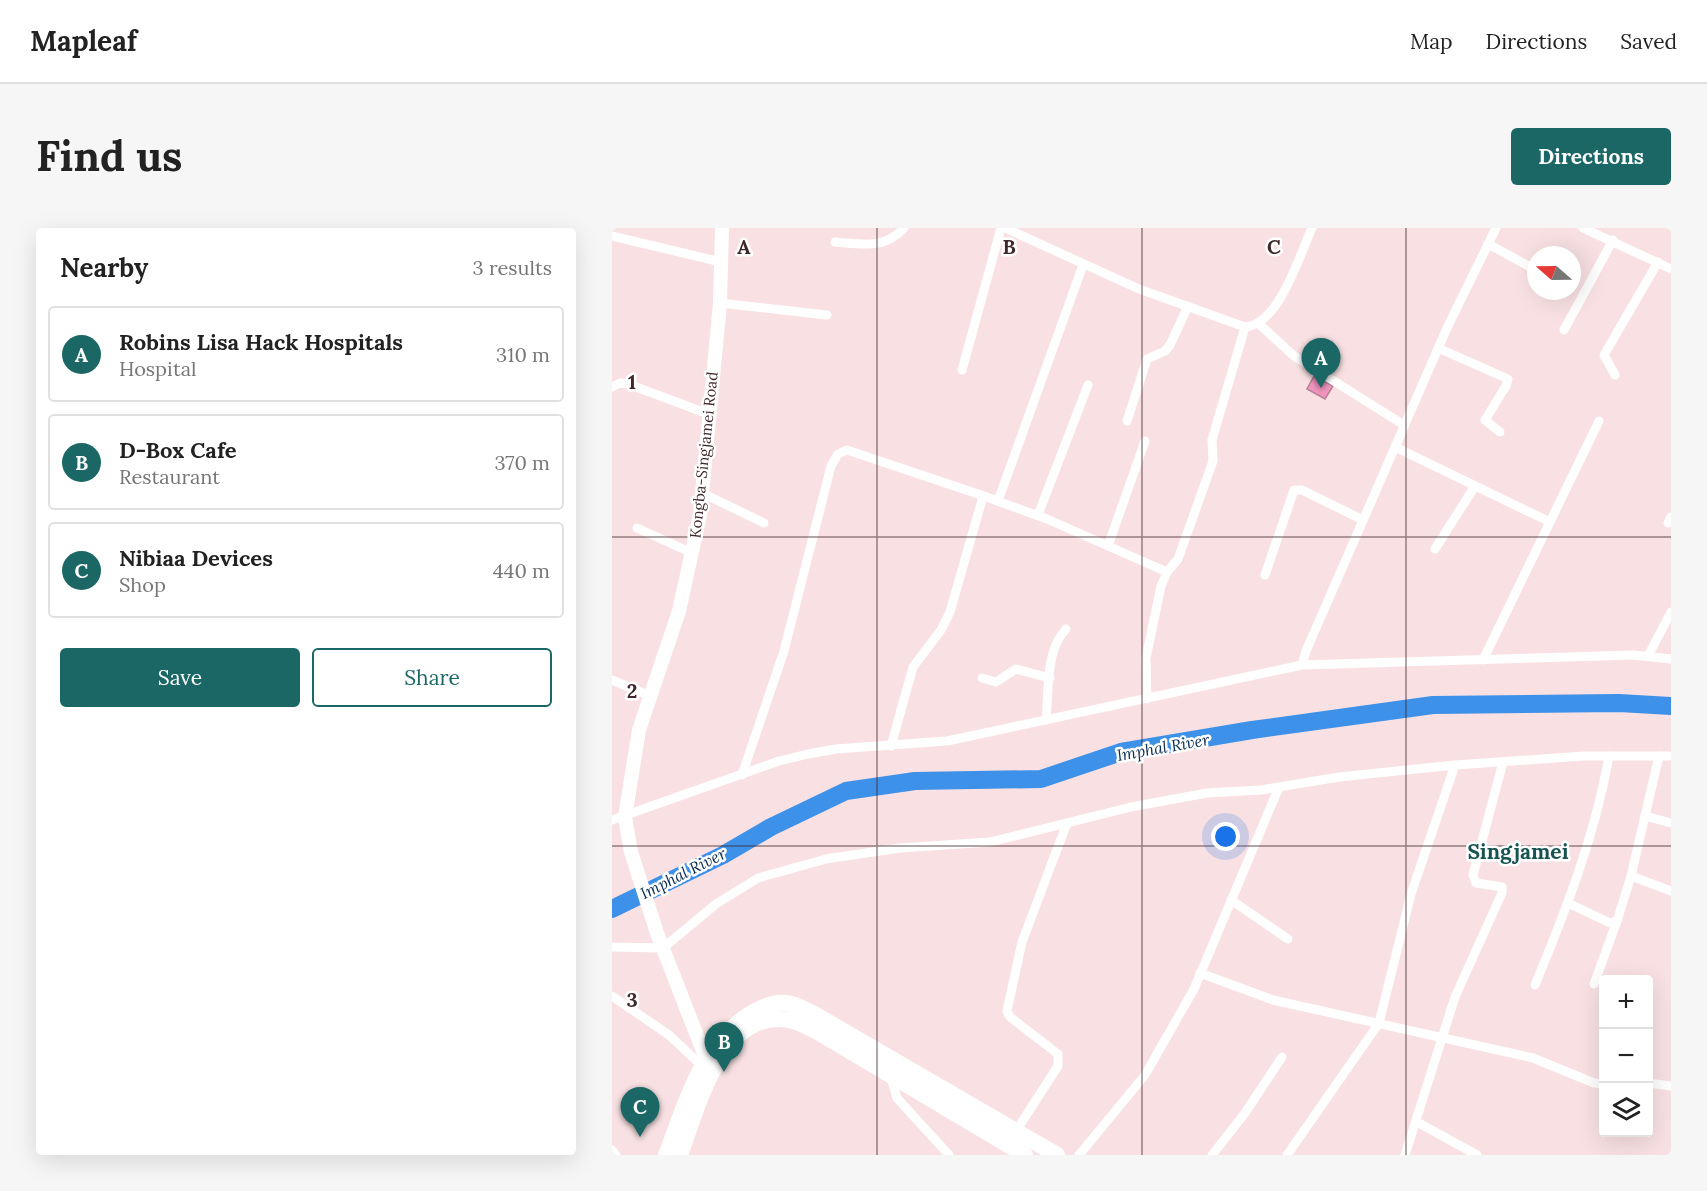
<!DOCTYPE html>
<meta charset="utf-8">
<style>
:root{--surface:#fff;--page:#f6f6f6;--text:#222;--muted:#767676;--line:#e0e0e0;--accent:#1a6765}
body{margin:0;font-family:Lora,serif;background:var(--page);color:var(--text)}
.controls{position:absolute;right:18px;bottom:18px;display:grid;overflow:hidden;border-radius:6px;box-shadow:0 6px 24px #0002}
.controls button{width:54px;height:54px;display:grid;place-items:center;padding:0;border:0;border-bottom:2px solid var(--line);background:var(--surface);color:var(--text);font:30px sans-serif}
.compass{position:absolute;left:915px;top:18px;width:54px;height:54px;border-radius:50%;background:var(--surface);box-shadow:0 6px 24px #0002;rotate:290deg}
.you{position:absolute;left:614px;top:609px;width:21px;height:21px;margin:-15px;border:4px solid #fff;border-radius:50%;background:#1a73e8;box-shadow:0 0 0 9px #1a73e833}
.badge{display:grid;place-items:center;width:39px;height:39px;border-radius:50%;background:var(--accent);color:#fff;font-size:20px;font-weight:700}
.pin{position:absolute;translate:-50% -50px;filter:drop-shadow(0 2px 3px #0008)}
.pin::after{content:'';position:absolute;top:32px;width:21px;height:18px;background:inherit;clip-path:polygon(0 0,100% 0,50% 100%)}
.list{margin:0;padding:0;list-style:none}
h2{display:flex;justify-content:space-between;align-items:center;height:78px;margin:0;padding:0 24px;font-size:26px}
h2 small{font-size:20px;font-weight:400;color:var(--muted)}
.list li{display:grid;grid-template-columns:39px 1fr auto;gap:18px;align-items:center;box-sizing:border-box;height:96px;margin:0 12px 12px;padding:0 12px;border:2px solid var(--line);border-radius:6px}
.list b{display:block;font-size:22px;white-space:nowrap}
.list p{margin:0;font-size:20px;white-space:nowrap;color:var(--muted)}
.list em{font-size:20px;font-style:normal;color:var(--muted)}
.actions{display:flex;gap:12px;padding:18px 24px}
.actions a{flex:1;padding:14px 0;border:2px solid var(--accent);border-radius:6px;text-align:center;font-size:21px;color:var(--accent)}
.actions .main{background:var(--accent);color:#fff}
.icon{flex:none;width:33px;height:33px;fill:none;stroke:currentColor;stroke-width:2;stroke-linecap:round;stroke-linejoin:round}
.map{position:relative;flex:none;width:1059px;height:927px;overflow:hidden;border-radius:6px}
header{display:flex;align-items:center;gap:36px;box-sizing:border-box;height:84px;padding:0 30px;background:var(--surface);border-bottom:2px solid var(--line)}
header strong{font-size:28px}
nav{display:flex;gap:33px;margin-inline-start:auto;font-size:21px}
.intro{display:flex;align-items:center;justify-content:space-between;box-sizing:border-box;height:144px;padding:0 36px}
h1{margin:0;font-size:42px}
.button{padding:15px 27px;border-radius:6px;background:var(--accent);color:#fff;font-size:21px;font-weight:700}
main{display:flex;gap:36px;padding:0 36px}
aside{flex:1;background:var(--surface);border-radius:6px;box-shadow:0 6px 24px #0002}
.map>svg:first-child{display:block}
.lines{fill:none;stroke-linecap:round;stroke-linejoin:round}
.river{stroke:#3e91e8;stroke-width:18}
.building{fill:#f396bf;stroke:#b58298;stroke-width:1.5}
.street{stroke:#fff;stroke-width:9}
.secondary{stroke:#fff;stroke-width:14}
.highway{stroke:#fff;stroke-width:16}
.grid{fill:none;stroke:#3f282b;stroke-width:1.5;stroke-opacity:0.55}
.labels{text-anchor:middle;stroke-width:5;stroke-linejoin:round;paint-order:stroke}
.street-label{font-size:15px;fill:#3f282b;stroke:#fff}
.water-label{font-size:16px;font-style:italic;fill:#0b2d4f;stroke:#fff}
.district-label{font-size:21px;font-weight:bold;fill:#175351;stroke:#fff}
.grid-label{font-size:20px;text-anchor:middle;font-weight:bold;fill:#3f282b;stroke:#fff;stroke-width:5;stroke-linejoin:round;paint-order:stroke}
</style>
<header>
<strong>Mapleaf</strong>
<nav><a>Map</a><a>Directions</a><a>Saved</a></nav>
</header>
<div class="intro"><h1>Find us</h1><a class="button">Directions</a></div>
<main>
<aside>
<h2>Nearby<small>3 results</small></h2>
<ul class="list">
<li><span class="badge">A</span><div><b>Robins Lisa Hack Hospitals</b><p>Hospital</p></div><em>310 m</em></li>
<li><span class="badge">B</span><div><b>D-Box Cafe</b><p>Restaurant</p></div><em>370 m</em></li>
<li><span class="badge">C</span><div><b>Nibiaa Devices</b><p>Shop</p></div><em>440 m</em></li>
</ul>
<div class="actions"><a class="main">Save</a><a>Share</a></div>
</aside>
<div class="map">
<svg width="1059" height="927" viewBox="0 0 1059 927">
<rect width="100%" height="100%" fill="#f9e1e3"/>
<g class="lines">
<path class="river" d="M 0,681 L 111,627 L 159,599 L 234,563 L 303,553 L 429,551 L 509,524 L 640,502 L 821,477 L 1007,475 L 1059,478"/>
</g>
<path class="building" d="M 702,148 L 721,158 L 713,171 L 695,161 Z"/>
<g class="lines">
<g class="street">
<path d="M 393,0 L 527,61 L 633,99 C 667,97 687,28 700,0"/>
<path d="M 971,0 L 1059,41"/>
<path d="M 0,8 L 109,34"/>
<path d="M 223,14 C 250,16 272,22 292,0"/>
<path d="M 876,16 L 924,42"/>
<path d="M 108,75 L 215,87"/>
<path d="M 647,96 L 682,128 L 792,197"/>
<path d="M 952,102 L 1001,12"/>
<path d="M 826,120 L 896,151 L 894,158 L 873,192 L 888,204"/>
<path d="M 350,142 L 389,0"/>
<path d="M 1003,147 L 992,127 L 1046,34"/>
<path d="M 0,159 L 8,155 L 16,156 L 99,187"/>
<path d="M 515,193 L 535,131 L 553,123 L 558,117 L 576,78"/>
<path d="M 783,219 L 938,294"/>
<path d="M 90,265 L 152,295"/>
<path d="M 369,267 L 435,291 L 555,344"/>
<path d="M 386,273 L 471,37"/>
<path d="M 426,287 L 476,157"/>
<path d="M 1056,295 L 1059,289"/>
<path d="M 25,300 L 80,325"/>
<path d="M 496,318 L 533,213"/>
<path d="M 823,321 L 863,258"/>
<path d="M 653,347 L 682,262 L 690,262 L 751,292"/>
<path d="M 1036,428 L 1059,384"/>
<path d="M 871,432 L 987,193"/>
<path d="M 690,437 L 694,423 L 835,100 L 884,0"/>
<path d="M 370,450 L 384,454 L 404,441 L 438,450"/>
<path d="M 0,452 L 38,468"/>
<path d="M 535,471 L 534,430 L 549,358 L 555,344 L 566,331 L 601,233 L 600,212 L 633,99"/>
<path d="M 434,492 C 437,463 433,423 454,401"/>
<path d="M 130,547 L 172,423 L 219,238 L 226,226 L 235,222 L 369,267 L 370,272 L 338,384 L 329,402 L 301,439 L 279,518"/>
<path d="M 1033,588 L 1059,595"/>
<path d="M 0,592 L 167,533 L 196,526 L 224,521 L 335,513 L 690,437 L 1021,427 L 1059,431"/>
<path d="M 1019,648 L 1059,663"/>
<path d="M 619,672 L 676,711"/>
<path d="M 956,675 L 998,695 L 1005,693 L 1019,648 L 1047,528"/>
<path d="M 0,719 L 51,720 L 104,676 L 146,650 L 214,631 L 288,620 L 378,614 L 519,579 L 595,565 L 649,562 L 727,549 L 843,537 L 972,528 L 1059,528"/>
<path d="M 588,745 L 661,772 L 921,830 L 982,855 L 992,856"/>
<path d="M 982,756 L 1005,693"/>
<path d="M 923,757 C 954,682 983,608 997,528"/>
<path d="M 0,768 L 57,807 L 90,838"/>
<path d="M 278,846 L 285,870 L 337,927"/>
<path d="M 1036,855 L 1059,858"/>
<path d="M 805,894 L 865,927"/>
<path d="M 404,903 L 446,838 L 446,826 L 398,789 L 395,783 L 410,714 L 455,595"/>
<path d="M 0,922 L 4,927"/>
<path d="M 467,927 L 533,847 L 582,761 L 667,559"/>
<path d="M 600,927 L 633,885 L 670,829"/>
<path d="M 675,927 L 767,795 L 799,666 L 843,537"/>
<path d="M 793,927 L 843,769 L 890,665 L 890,659 L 864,655 L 861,647 L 891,534"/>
</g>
<path class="secondary" d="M 96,836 L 45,705 L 19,624 L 13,589 L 27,502 L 67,383 L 88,287 L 108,75 L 110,0"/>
<g class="highway">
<path d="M 54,927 C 74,875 89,815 140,785 C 150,779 162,773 174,775 C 185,776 194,782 204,787 L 445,927"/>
<path d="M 68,927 C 85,882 107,789 168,791 C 183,791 198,800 211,807 L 413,927"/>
</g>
</g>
<path class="grid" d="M 265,0 L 265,927M 530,0 L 530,927M 794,0 L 794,927M 0,309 L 1059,309M 0,618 L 1059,618"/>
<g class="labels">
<g class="street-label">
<text transform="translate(92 227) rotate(-84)" y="5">Kongba-Singjamei Road</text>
</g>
<g class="water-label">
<text transform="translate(551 519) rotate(-10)" y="6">Imphal River</text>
<text transform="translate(71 645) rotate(-27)" y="6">Imphal River</text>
</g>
<g class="district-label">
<text x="906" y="631">Singjamei</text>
</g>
</g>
<g class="grid-label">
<text x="132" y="26">A</text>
<text x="397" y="26">B</text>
<text x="662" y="26">C</text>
<text x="20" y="161">1</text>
<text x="20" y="470">2</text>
<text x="20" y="779">3</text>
</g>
</svg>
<div class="controls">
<button>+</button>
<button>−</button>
<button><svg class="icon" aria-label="layers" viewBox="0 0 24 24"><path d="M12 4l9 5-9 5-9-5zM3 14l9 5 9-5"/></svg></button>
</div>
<svg class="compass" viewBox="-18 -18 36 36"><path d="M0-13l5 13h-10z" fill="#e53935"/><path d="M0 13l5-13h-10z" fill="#767676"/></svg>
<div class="you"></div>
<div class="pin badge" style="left:709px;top:160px">A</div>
<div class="pin badge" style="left:112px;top:844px">B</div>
<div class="pin badge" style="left:28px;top:909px">C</div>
</div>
</main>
